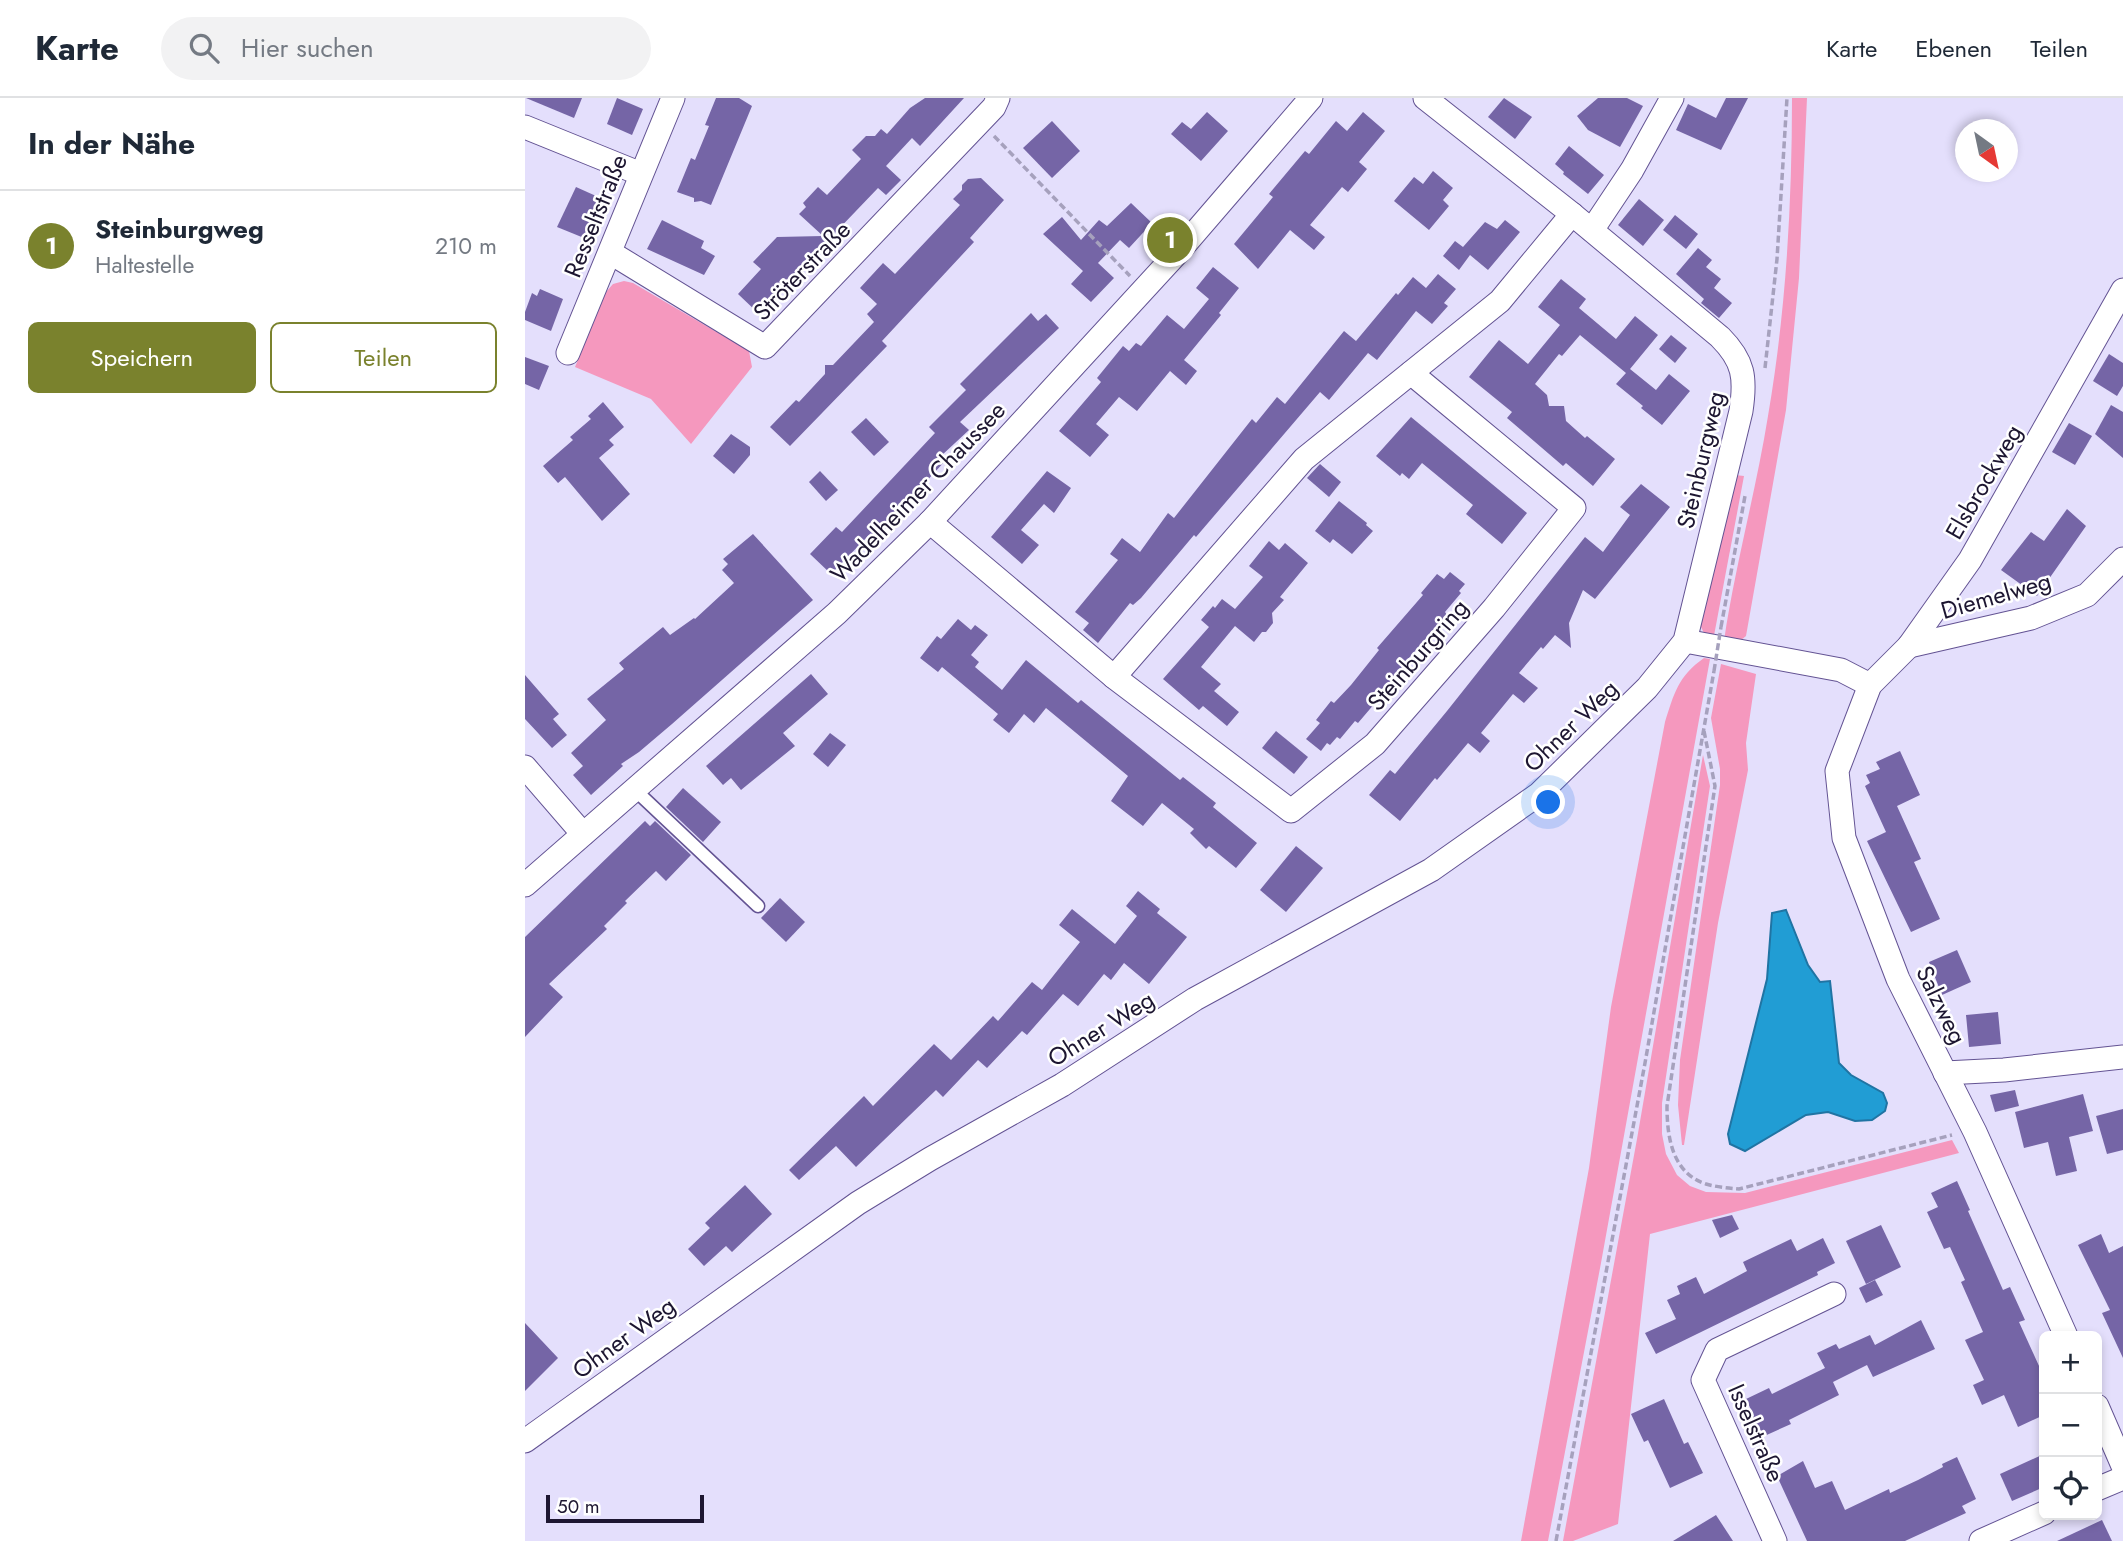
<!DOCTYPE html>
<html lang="de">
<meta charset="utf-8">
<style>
:root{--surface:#fff;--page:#f2f2f3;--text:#1f2937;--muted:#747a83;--line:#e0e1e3;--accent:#7a822d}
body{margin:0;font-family:Jost,sans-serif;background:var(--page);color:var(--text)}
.controls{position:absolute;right:21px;bottom:21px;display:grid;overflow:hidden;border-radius:10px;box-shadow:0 4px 10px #0003}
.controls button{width:63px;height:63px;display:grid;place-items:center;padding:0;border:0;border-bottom:2px solid var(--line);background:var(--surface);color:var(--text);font:35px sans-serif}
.compass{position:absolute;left:1430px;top:21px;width:63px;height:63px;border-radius:50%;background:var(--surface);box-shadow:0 4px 10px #0003;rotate:147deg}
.scale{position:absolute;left:21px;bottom:18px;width:158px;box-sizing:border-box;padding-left:7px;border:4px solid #1d1631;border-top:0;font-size:19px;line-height:24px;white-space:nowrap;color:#1d1631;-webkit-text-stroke:5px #fff;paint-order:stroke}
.you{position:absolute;left:1024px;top:705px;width:24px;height:24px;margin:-18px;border:5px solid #fff;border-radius:50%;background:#1a73e8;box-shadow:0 0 0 10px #1a73e833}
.badge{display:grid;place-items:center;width:46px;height:46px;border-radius:50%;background:var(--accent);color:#fff;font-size:23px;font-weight:700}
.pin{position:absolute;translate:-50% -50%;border:4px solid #fff;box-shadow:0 2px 7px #0006}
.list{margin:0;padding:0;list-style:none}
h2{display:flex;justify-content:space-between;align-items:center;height:91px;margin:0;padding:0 28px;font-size:30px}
h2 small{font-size:23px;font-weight:400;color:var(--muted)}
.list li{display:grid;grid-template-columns:46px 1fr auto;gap:21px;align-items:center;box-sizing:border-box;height:112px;padding:0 28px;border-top:2px solid var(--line)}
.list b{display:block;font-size:26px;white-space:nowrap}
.list p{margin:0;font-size:23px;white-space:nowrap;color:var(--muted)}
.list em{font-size:23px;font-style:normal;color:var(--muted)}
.actions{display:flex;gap:14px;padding:21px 28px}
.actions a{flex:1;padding:16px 0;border:2px solid var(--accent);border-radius:10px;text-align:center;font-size:24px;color:var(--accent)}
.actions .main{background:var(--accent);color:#fff}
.icon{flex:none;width:38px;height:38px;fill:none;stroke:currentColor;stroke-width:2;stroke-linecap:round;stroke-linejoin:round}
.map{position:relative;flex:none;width:1598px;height:1443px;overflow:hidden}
header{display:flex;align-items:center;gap:42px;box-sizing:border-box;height:98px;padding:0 35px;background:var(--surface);border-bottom:2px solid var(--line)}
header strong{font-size:33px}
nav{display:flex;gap:38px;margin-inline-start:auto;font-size:24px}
.search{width:490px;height:63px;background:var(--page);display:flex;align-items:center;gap:18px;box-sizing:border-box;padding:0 24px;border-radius:38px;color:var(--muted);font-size:26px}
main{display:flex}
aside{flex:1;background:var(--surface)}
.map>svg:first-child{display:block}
.green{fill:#f598be}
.water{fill:#219dd4;stroke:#2074a3;stroke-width:2}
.building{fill:#7565a6}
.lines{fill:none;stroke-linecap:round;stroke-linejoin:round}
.service-casing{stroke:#635393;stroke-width:15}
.minor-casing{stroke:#635393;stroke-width:25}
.path{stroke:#a6a1bd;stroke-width:3.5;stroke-dasharray:7 3.5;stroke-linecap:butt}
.service{stroke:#fff;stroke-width:12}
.minor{stroke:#fff;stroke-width:23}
.path-bridge{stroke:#a6a1bd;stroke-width:3.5;stroke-dasharray:7 3.5;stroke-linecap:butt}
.labels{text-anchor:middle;stroke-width:5;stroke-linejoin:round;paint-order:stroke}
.street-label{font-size:24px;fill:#1d1631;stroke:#fff}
</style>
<header>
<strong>Karte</strong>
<div class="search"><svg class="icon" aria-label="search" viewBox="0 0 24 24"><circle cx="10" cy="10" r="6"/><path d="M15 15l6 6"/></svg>Hier suchen</div>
<nav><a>Karte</a><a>Ebenen</a><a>Teilen</a></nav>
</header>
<main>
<aside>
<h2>In der Nähe<small></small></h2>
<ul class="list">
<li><span class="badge">1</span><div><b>Steinburgweg</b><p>Haltestelle</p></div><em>210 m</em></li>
</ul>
<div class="actions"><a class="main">Speichern</a><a>Teilen</a></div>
</aside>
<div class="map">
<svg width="1598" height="1443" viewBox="0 0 1598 1443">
<rect width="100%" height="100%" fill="#e4dffc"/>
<g class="green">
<path d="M 1267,0 L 1282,0 L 1274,180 L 1261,312 L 1221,538 L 1215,543 L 1199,543 C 1210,468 1231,393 1243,318 C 1261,213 1267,106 1267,0 Z"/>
<path d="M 99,183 L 108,185 L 224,253 L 227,269 L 166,346 L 126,301 L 50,269 L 81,194 L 88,186 Z"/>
<path d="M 1210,377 L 1219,378 L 1188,543 L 1179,535 L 1175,527 Z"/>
<path d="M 1179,560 L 1185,561 L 1183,572 L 1076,1165 L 1023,1443 L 996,1443 L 1064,1070 L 1086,909 L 1140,624 C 1149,596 1153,578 1179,560 Z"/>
<path d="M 1196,566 L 1231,576 L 1221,645 L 1223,672 L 1193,825 L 1159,1047 L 1157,1047 L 1153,1007 L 1155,962 L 1195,687 L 1195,671 L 1186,620 Z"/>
<path d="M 1178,657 L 1185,688 L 1137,1005 L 1137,1036 L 1141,1056 L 1152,1077 L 1165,1088 L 1181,1094 L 1220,1095 L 1427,1042 L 1434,1055 L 1125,1136 L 1093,1426 L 1048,1443 L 1038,1443 L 1112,1041 Z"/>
</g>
<path class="water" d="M 1261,812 L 1283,867 L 1295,884 L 1305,883 L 1314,965 L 1326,977 L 1358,995 L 1362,1005 L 1360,1013 L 1347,1022 L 1330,1023 L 1303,1014 L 1281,1017 L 1220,1053 L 1205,1046 L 1203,1036 L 1242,881 L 1247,815 Z"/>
<g class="building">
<path d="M 1,0 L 57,0 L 49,20 Z"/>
<path d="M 92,0 L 118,11 L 107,37 L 82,26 Z"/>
<path d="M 191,0 L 214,0 L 227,8 L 186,107 L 176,103 L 169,104 L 169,100 L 152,94 L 166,60 L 170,62 L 184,28 L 180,27 Z"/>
<path d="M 400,0 L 439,0 L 395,48 L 387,40 L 361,68 L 376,82 L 361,97 L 353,90 L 308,137 L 313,137 L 275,177 L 272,173 L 233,215 L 213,196 L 236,171 L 228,164 L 252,139 L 298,138 L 274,116 L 281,109 L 278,105 L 293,89 L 302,97 L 336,61 L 327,52 L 341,38 L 350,38 L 356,31 L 362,36 L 385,10 Z"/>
<path d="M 979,0 L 1007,19 L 990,41 L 963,19 Z"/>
<path d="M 1073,0 L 1102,0 L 1118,8 L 1095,49 L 1063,32 L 1052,18 Z"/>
<path d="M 1201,0 L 1223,0 L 1196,52 L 1151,32 L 1163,6 L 1191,20 Z"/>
<path d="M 682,14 L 703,33 L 676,63 L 646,36 L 657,24 L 666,31 Z"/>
<path d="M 838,14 L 860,33 L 834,64 L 842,71 L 823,94 L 817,89 L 785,127 L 800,139 L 789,152 L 765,132 L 733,171 L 709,146 L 748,99 L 744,96 L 780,53 L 784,56 L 811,23 L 822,33 Z"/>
<path d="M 527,23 L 555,53 L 527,80 L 498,50 Z"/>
<path d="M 1044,48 L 1079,77 L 1063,96 L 1038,76 L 1039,74 L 1030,66 Z"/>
<path d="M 908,73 L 928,90 L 918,102 L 924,108 L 904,132 L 869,103 L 889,79 L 898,86 Z"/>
<path d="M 456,80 L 479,102 L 445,140 L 449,144 L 357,243 L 362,248 L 265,348 L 245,329 L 271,302 L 274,304 L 300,276 L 300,267 L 308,267 L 349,224 L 342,216 L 352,206 L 335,190 L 358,165 L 370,176 L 435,107 L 428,101 L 437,92 L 437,87 L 443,81 Z"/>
<path d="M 51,89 L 80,102 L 64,142 L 32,129 Z"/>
<path d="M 1114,101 L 1139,122 L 1118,148 L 1093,127 Z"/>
<path d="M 606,105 L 627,125 L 604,150 L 595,142 L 573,165 L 589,180 L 566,204 L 546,186 L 558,173 L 518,136 L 537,119 L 556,142 L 574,122 L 582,128 Z"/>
<path d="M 1150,117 L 1173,136 L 1161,151 L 1138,132 Z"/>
<path d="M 137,122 L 179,143 L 176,150 L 190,158 L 179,177 L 122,151 Z"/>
<path d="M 980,122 L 995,134 L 963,172 L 945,157 L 934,172 L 918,158 L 930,143 L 938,149 L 960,124 L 972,131 Z"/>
<path d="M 1173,150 L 1187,162 L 1181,169 L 1196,181 L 1189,190 L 1207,205 L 1194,220 L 1176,205 L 1179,201 L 1151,176 Z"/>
<path d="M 688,169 L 714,190 L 694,215 L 696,217 L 659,262 L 672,273 L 661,287 L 645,273 L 612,313 L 594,299 L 571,326 L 584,337 L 565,359 L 534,333 L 576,284 L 572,280 L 598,248 L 604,253 L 611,245 L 616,248 L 642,217 L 659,231 L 684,201 L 671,190 Z"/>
<path d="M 913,176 L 931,191 L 919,205 L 923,208 L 907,226 L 891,213 L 852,262 L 843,255 L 804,302 L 795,294 L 671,439 L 669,437 L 616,500 L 608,507 L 605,505 L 573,545 L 558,532 L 564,525 L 550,514 L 593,462 L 585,456 L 597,440 L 615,454 L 643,415 L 649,420 L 727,321 L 731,325 L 752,299 L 760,306 L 819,233 L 831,243 L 871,195 L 873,197 L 888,179 L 901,190 Z"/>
<path d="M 1036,181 L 1061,201 L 1054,210 L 1091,241 L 1110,218 L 1133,237 L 1105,271 L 1131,292 L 1144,276 L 1165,293 L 1137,327 L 1116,310 L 1118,308 L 1091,286 L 1101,275 L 1055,237 L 1037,258 L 1034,256 L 1010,286 L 1022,297 L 1024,308 L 1039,308 L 1041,323 L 1060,340 L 1062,338 L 1090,361 L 1068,388 L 1041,365 L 1038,368 L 982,320 L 987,314 L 944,279 L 974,242 L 1003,266 L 1035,227 L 1013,209 Z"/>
<path d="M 15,191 L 38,201 L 26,233 L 0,222 L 0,214 L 7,195 L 12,198 Z"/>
<path d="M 506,215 L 513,223 L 521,216 L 534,230 L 435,324 L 444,332 L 416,358 L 421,362 L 375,412 L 377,414 L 352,441 L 346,435 L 306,476 L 285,456 L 311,429 L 317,434 L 410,335 L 404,329 L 441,292 L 435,286 Z"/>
<path d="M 1146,237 L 1162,250 L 1150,265 L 1134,251 Z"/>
<path d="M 1584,256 L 1598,265 L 1598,288 L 1592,298 L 1568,283 Z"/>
<path d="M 0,259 L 24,268 L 14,292 L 0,286 Z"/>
<path d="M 78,304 L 99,329 L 84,342 L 89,347 L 74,360 L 105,396 L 77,423 L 40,379 L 33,385 L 18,368 L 48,342 L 45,339 L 66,321 L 63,318 Z"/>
<path d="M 1586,307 L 1598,314 L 1598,360 L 1570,336 Z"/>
<path d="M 886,319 L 1002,415 L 977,446 L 941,416 L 948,407 L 897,365 L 884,381 L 877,375 L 875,378 L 851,358 Z"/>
<path d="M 341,320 L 364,344 L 349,358 L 326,334 Z"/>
<path d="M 1544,325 L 1567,338 L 1550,367 L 1527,354 Z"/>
<path d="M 206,336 L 225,349 L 225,357 L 209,376 L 188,358 Z"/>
<path d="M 795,366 L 816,384 L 804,399 L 782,380 Z"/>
<path d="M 295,373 L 313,392 L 301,403 L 284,384 Z"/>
<path d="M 522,373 L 546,390 L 529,415 L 519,406 L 496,432 L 514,447 L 497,466 L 466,439 Z"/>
<path d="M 1116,386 L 1145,409 L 1070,501 L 1058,492 L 1044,525 L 1046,550 L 1030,537 L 1018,551 L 1016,549 L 994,575 L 1013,590 L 999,605 L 988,596 L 956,635 L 965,643 L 955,655 L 943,645 L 912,682 L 910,680 L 875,723 L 844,697 L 865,672 L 870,676 L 922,613 L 1060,439 L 1078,454 L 1105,417 L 1095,409 Z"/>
<path d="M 814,403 L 842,425 L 841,427 L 848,433 L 827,456 L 808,441 L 805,445 L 790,433 Z"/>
<path d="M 1542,411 L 1561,428 L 1512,498 L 1476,472 L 1506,434 L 1519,443 Z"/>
<path d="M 228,436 L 288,502 L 147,626 L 114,654 L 96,666 L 98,668 L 66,697 L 48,677 L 58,668 L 46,655 L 81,622 L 62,601 L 99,571 L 94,565 L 138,529 L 145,537 L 169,520 L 170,521 L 209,485 L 197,472 L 203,466 L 198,461 Z"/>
<path d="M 744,443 L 754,452 L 760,445 L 783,465 L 755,499 L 759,502 L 747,515 L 748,525 L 741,534 L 737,534 L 729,544 L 710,528 L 676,569 L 696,586 L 689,593 L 714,614 L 702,628 L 678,608 L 674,612 L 638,581 L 684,529 L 676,522 L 688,508 L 690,510 L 697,501 L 710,511 L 738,479 L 724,468 Z"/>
<path d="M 925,474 L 940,486 L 934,493 L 936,495 L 920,514 L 922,517 L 876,569 L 879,571 L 833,625 L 830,623 L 815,641 L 812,639 L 805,647 L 802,645 L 796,653 L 781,641 L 795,625 L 791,622 L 806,603 L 809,605 L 826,587 L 854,552 L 852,550 L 898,497 L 896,495 L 912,476 L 919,481 Z"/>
<path d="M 433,521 L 446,532 L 450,527 L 463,537 L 446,557 L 454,564 L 450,569 L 477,592 L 501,562 L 553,605 L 556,602 L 655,682 L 658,679 L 691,705 L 688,709 L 732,745 L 711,770 L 684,748 L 681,751 L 665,735 L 669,731 L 637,705 L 618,728 L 586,703 L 603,678 L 521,610 L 509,625 L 499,616 L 484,635 L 468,622 L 473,616 L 417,569 L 413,574 L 395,560 L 412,538 L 416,541 Z"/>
<path d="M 286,576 L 303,596 L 258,635 L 270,648 L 216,692 L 206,680 L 198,687 L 181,668 Z"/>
<path d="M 0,577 L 34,616 L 28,621 L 42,637 L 27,650 L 0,621 Z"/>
<path d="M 751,633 L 783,659 L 769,676 L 737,650 Z"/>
<path d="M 305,635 L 321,647 L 303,669 L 288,656 Z"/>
<path d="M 1375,653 L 1395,697 L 1372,708 L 1396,761 L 1389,764 L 1415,821 L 1386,834 L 1342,743 L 1361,734 L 1340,688 L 1345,685 L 1341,677 L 1355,671 L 1351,664 Z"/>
<path d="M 158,690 L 196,724 L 178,744 L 141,709 Z"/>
<path d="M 120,723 L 125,728 L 130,723 L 166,757 L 141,783 L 131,773 L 100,803 L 102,805 L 79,828 L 82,831 L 24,886 L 38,899 L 0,939 L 0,839 Z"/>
<path d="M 771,748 L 798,770 L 761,814 L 735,792 Z"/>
<path d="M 613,793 L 635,811 L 632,815 L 662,839 L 624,886 L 599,865 L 586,882 L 579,876 L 553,908 L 538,896 L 502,937 L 497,933 L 462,970 L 453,962 L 418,999 L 411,992 L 331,1069 L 311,1048 L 274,1082 L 264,1072 L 339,998 L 348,1008 L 409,946 L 426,962 L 468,918 L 473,923 L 507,884 L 517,892 L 555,844 L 534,827 L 547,811 L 590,846 L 612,818 L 601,808 Z"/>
<path d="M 255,800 L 280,824 L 261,844 L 236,820 Z"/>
<path d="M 1432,852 L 1446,884 L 1417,897 L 1404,864 Z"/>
<path d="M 1473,914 L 1476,946 L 1444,949 L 1441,917 Z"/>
<path d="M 1490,992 L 1494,1008 L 1470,1014 L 1465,997 Z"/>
<path d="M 1558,996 L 1568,1033 L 1544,1039 L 1552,1073 L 1531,1078 L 1523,1044 L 1499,1050 L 1490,1014 Z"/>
<path d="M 1598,1011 L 1598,1052 L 1582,1056 L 1571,1018 Z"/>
<path d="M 1432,1083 L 1445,1112 L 1443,1113 L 1478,1192 L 1485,1189 L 1500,1222 L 1494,1224 L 1519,1279 L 1519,1317 L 1493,1329 L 1479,1297 L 1457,1307 L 1448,1287 L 1459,1282 L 1440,1242 L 1458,1234 L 1436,1184 L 1440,1182 L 1425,1149 L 1419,1151 L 1402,1114 L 1413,1109 L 1406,1095 Z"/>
<path d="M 220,1087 L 247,1116 L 207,1154 L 201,1148 L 179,1168 L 163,1151 L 185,1130 L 180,1125 Z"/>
<path d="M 1207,1117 L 1214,1131 L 1195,1140 L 1187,1122 Z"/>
<path d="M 1356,1127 L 1376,1169 L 1341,1186 L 1321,1143 Z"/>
<path d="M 1576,1136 L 1584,1155 L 1598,1148 L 1598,1260 L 1577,1215 L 1585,1212 L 1553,1147 Z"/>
<path d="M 1298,1140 L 1310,1165 L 1292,1174 L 1293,1177 L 1131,1256 L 1120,1235 L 1151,1221 L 1142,1202 L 1155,1196 L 1152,1188 L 1171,1179 L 1179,1196 L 1222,1173 L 1218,1164 L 1266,1141 L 1272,1153 Z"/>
<path d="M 1350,1182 L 1358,1197 L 1341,1205 L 1334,1190 Z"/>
<path d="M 1396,1222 L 1410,1251 L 1348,1279 L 1342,1267 L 1308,1284 L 1314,1297 L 1264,1322 L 1266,1326 L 1235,1340 L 1225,1320 L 1229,1318 L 1221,1301 L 1244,1290 L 1247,1296 L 1300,1270 L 1292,1255 L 1311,1246 L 1314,1251 L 1345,1237 L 1350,1247 Z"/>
<path d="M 0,1225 L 33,1260 L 0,1293 Z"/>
<path d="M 1139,1301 L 1159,1346 L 1163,1344 L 1178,1375 L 1145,1390 L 1123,1342 L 1119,1344 L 1106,1316 Z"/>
<path d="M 1519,1356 L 1519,1389 L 1487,1403 L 1475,1376 Z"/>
<path d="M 1432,1359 L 1451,1401 L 1437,1408 L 1441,1415 L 1380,1443 L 1282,1443 L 1252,1378 L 1278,1363 L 1290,1390 L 1307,1383 L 1320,1412 L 1364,1391 L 1365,1395 L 1393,1382 L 1418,1369 L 1417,1366 Z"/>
<path d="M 1191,1417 L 1208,1443 L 1148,1443 Z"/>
<path d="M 1577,1422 L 1587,1443 L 1532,1443 Z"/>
</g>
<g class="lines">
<g class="service-casing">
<path id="service" d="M 109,691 L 233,808"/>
</g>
<g class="minor-casing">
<g id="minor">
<path d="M 0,29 L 116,76"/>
<path d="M 1067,132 L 1107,72 L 1147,0"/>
<path d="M 86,155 L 240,249 L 469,9 L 473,0"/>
<path d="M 43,255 L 148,0"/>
<path d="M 405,424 L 589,579 L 779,361 L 975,203 L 1047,116"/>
<path d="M 1160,543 L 1316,572 L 1345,587"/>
<path d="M 1384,548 L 1506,520 L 1562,497 L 1598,461"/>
<path d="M 589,579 L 766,713 L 850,646 L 969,510 L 1049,410 L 886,275"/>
<path d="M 0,669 L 58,736"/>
<path d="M 0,787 L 312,515 L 405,424 L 655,152 L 786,0"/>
<path d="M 1420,975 L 1479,972 L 1598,959"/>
<path d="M 1541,1238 L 1450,1034 L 1373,881 L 1319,740 L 1312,673 L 1345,587 L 1384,548 L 1445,462 L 1598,192"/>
<path d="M 1572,1308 L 1598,1368"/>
<path d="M 0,1343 L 333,1105 L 405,1061 L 537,987 L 670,901 L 906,772 L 1014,696 L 1122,590 L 1160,543 L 1216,313 C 1221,280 1219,263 1195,239 L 1047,116 L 900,0"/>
<path d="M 1572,1391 L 1598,1380"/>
<path d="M 1250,1443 L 1178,1282 L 1192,1252 L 1309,1196"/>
<path d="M 1456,1443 L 1519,1415"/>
</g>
</g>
<g class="path">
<path d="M 469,38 L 605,178"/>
<path d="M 1240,270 L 1252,161 L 1262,0"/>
<path d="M 1196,529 L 1220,398"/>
<path d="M 1179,633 L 1190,688 L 1142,1008 C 1142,1039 1147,1075 1181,1086 C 1191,1089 1203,1090 1214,1091 L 1427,1037"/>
<path d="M 1031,1443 L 1120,965 L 1189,573"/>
</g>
<use href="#service" class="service"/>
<use href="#minor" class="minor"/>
<path class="path-bridge" d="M 1189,573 L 1196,529"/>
</g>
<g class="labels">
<g class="street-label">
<text transform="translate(71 118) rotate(-68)" y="8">Resseltstraße</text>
<text transform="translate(277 173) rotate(-46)" y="8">Ströterstraße</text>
<text transform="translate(1176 362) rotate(-77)" y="8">Steinburgweg</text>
<text transform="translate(1459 384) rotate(-60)" y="8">Elsbrockweg</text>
<text transform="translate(393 394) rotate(-46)" y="8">Wadelheimer Chaussee</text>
<text transform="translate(1471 498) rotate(-16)" y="8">Diemelweg</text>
<text transform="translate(893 557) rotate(-49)" y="8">Steinburgring</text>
<text transform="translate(1046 628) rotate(-44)" y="8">Ohner Weg</text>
<text transform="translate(1416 907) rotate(64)" y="8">Salzweg</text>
<text transform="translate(576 931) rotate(-32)" y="8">Ohner Weg</text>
<text transform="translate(99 1240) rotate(-36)" y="8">Ohner Weg</text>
<text transform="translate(1231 1335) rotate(66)" y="8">Isselstraße</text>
</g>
</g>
</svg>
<div class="controls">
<button>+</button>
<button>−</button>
<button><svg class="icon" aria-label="locate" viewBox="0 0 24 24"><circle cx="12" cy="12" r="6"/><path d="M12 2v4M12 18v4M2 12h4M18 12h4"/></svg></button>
</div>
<svg class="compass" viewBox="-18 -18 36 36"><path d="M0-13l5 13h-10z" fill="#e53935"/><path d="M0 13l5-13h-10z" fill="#747a83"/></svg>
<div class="scale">50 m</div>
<div class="you"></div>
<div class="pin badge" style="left:645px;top:142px">1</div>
</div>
</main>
